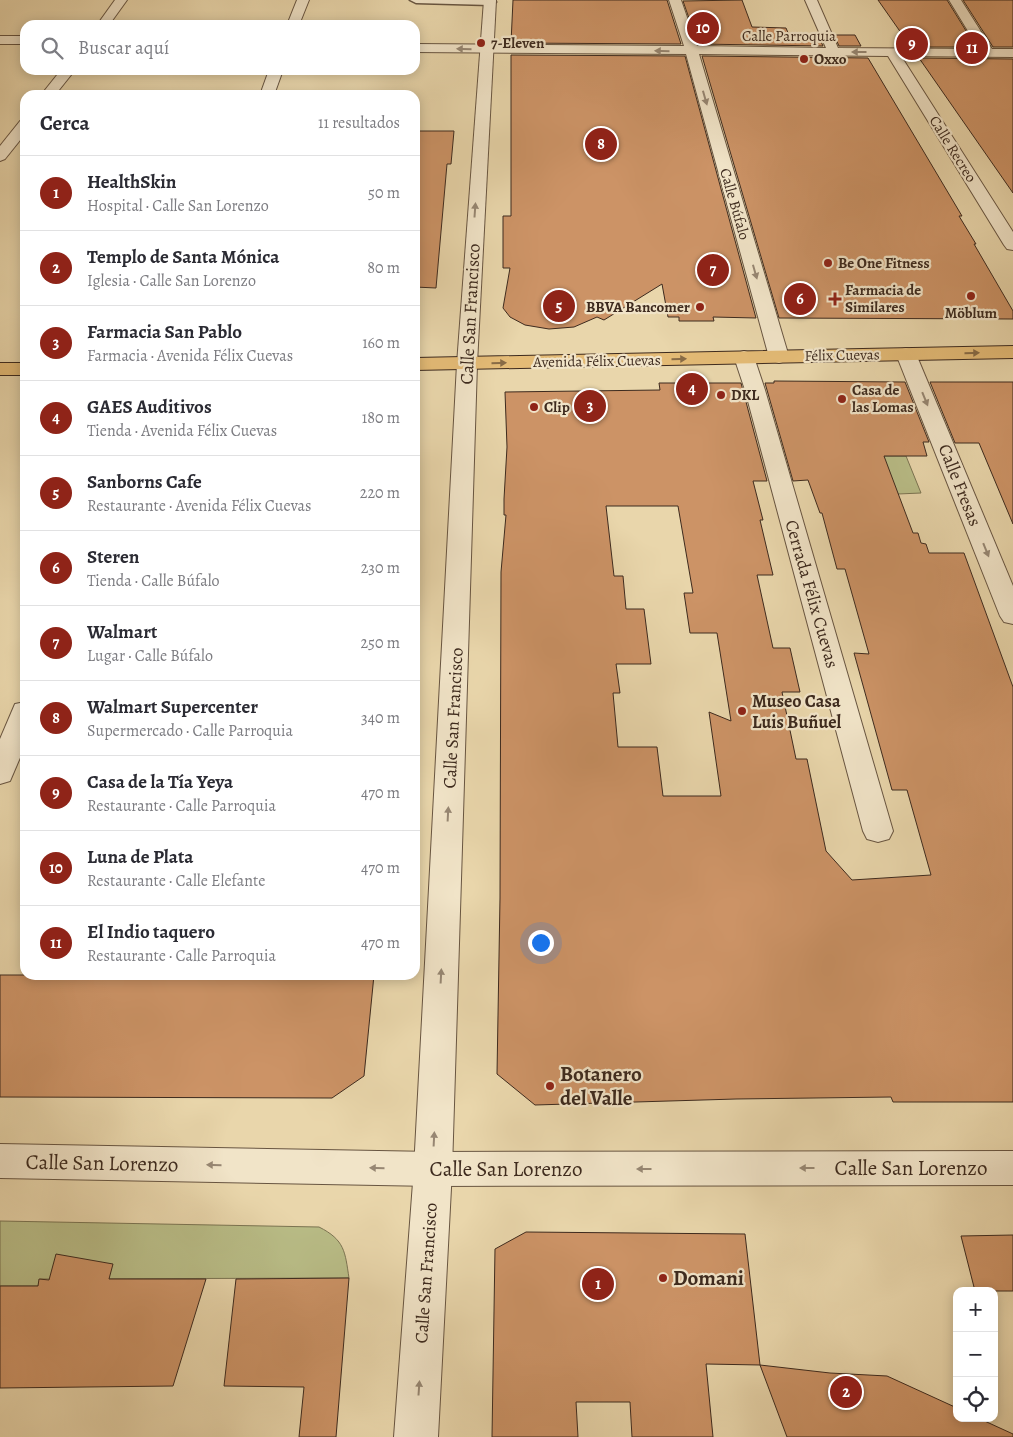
<!DOCTYPE html>
<html lang="es">
<meta charset="utf-8">
<style>
:root{--surface:#fff;--page:#f2f2f3;--text:#2b2b33;--muted:#7c7c81;--line:#e1e1e2;--accent:#8f2418}
body{margin:0;font-family:Alegreya,serif;background:var(--page);color:var(--text)}
.controls{position:absolute;right:15px;bottom:15px;display:grid;overflow:hidden;border-radius:10px;box-shadow:0 2px 12px #0003}
.controls button{width:45px;height:45px;display:grid;place-items:center;padding:0;border:0;border-bottom:1px solid var(--line);background:var(--surface);color:var(--text);font:25px sans-serif}
.you{position:absolute;left:540px;top:942px;width:18px;height:18px;margin:-12px;border:4px solid #fff;border-radius:50%;background:#1a73e8;box-shadow:0 0 0 8px #1a73e833}
.badge{display:grid;place-items:center;width:32px;height:32px;border-radius:50%;background:var(--accent);color:#fff;font-size:16px;font-weight:700}
.pin{position:absolute;translate:-50% -50%;border:2px solid #fff;box-shadow:0 1px 5px #0006}
.list{margin:0;padding:0;list-style:none}
h2{display:flex;justify-content:space-between;align-items:center;height:65px;margin:0;padding:0 20px;font-size:21px}
h2 small{font-size:16px;font-weight:400;color:var(--muted)}
.list li{display:grid;grid-template-columns:32px 1fr auto;gap:15px;align-items:center;box-sizing:border-box;height:75px;padding:0 20px;border-top:1px solid var(--line)}
.list b{display:block;font-size:19px;white-space:nowrap}
.list p{margin:0;font-size:16px;white-space:nowrap;color:var(--muted)}
.list em{font-size:16px;font-style:normal;color:var(--muted)}
.icon{flex:none;width:28px;height:28px;fill:none;stroke:currentColor;stroke-width:2;stroke-linecap:round;stroke-linejoin:round}
.map{position:relative;flex:none;width:1013px;height:1437px;overflow:hidden}
.search{position:absolute;background:var(--surface);box-shadow:0 2px 12px #0003;left:20px;top:20px;width:400px;height:55px;display:flex;align-items:center;gap:12px;box-sizing:border-box;padding:0 18px;border-radius:15px;color:var(--muted);font-size:19px}
.panel{position:absolute;background:var(--surface);box-shadow:0 2px 12px #0003;left:20px;top:90px;width:400px;height:890px;border-radius:15px}
.map>svg:first-child{display:block}
.green{fill:#b9bd87;stroke:#7b7452}
.building{fill:#cc9366;stroke:#3d2a1e;fill-rule:evenodd}
.lines{fill:none;stroke-linecap:round;stroke-linejoin:round}
.pedestrian-casing{stroke:#685541;stroke-width:3}
.minor-casing{stroke:#685541;stroke-width:2}
.tertiary-casing{stroke:#685541;stroke-width:2}
.primary-casing{stroke:#3d2a1e;stroke-width:2}
.pedestrian{fill:#f1e4c8;fill-rule:evenodd}
.minor{fill:#f1e4c8;fill-rule:evenodd}
.tertiary{fill:#f1e4c8;fill-rule:evenodd}
.primary{fill:#e4bb76;fill-rule:evenodd}
.oneway{fill:#978773}
.oneway2{fill:#886b46}
.poi-dot{fill:#8f2418;stroke:#f1e4c8;stroke-width:2}
.labels{text-anchor:middle;stroke-width:4.5;stroke-linejoin:round;paint-order:stroke}
.far-street-label{font-size:15px;fill:#3d2a1e;stroke:#f1e4c8}
.far-poi-label{font-size:15px;font-weight:bold;fill:#3d2a1e;stroke:#f1e4c8;text-anchor:start}
.street-label{font-size:18px;fill:#3d2a1e;stroke:#f1e4c8}
.poi-label{font-size:18px;font-weight:bold;fill:#3d2a1e;stroke:#f1e4c8;text-anchor:start}
.near-poi-label{font-size:21px;font-weight:bold;fill:#3d2a1e;stroke:#f1e4c8;text-anchor:start}
.near-street-label{font-size:21px;fill:#3d2a1e;stroke:#f1e4c8}
</style>
<div class="map">
<svg width="1013" height="1437" viewBox="0 0 1013 1437">
<rect width="100%" height="100%" fill="#e9d6ab"/>
<filter id="stains"><feTurbulence type="fractalNoise" baseFrequency=".004" numOctaves="4"/><feColorMatrix values="0 0 0 0 .2 0 0 0 0 .09 0 0 0 0 .02 0 0 0 .5 -.17"/></filter>
<radialGradient id="worn" r=".72"><stop offset=".6" stop-color="#630" stop-opacity="0"/><stop offset="1" stop-color="#630" stop-opacity=".3"/></radialGradient>
<g class="green">
<path d="M 879,456 L 906,456 L 921,493 L 898,494 Z"/>
<path d="M 0,1221 L 319,1227 C 345,1240 345,1252 349,1278 L 40,1279 L 38,1286 L 0,1286 Z"/>
</g>
<g class="building">
<path d="M 513,0 L 667,0 L 681,44 L 511,43 Z"/>
<path d="M 742,0 L 752,27 L 786,28 L 789,35 L 818,35 L 823,46 L 698,44 L 683,1 Z"/>
<path d="M 878,0 L 947,0 L 976,47 L 911,47 Z"/>
<path d="M 963,0 L 1013,0 L 1013,47 L 993,47 Z"/>
<path d="M 834,35 L 855,35 L 861,46 L 839,46 Z"/>
<path d="M 511,55 L 685,56 L 756,318 L 713,317 L 714,321 L 679,321 L 679,317 L 668,317 L 662,284 L 604,320 L 597,317 L 574,327 L 549,329 L 525,325 L 510,317 L 503,308 L 510,268 L 503,268 L 503,216 L 511,216 Z"/>
<path d="M 702,56 L 868,58 L 962,216 L 959,216 L 976,244 L 974,244 L 1013,311 L 1013,319 L 779,318 Z"/>
<path d="M 919,58 L 1013,59 L 1013,193 Z"/>
<path d="M 415,131 L 454,131 L 451,164 L 447,164 L 436,288 L 415,287 Z"/>
<path d="M 774,381 L 905,382 L 929,442 L 923,442 L 927,456 L 884,456 L 913,533 L 918,533 L 921,543 L 926,544 L 929,553 L 964,553 L 1013,687 L 1013,1102 L 893,1102 L 891,1097 L 736,1099 L 535,1105 L 497,1074 L 500,898 L 501,572 L 506,515 L 504,515 L 504,499 L 507,447 L 505,392 L 660,390 L 659,383 L 741,383 L 767,481 L 753,481 L 763,520 L 760,520 L 773,575 L 757,575 L 773,648 L 790,648 L 800,692 L 782,692 L 796,759 L 807,759 L 826,851 L 852,880 L 931,875 L 907,790 L 892,790 L 854,653 L 869,654 L 845,569 L 837,569 L 822,513 L 820,513 L 808,480 L 793,481 L 765,383 L 774,383 ZM 606,506 L 678,506 L 693,593 L 684,593 L 690,633 L 717,633 L 731,721 L 709,712 L 721,796 L 663,796 L 657,747 L 618,747 L 613,693 L 620,693 L 616,664 L 651,664 L 644,609 L 626,609 L 623,576 L 614,576 Z"/>
<path d="M 930,382 L 1013,382 L 1013,524 L 979,443 L 955,443 Z"/>
<path d="M 0,975 L 172,975 L 171,979 L 243,979 L 244,975 L 374,975 L 364,1076 L 332,1098 L 0,1097 Z"/>
<path d="M 526,1232 L 745,1234 L 760,1365 L 706,1364 L 713,1437 L 632,1437 L 630,1402 L 576,1402 L 578,1437 L 492,1437 L 495,1249 Z"/>
<path d="M 1013,1235 L 1013,1291 L 975,1291 L 961,1236 Z"/>
<path d="M 56,1254 L 113,1264 L 109,1279 L 206,1279 L 173,1386 L 0,1388 L 0,1286 L 38,1286 L 39,1279 L 49,1280 Z"/>
<path d="M 349,1278 L 336,1437 L 299,1437 L 304,1387 L 224,1386 L 236,1279 Z"/>
<path d="M 760,1365 L 830,1373 L 887,1376 L 957,1408 L 957,1418 L 978,1418 L 1013,1434 L 1013,1437 L 787,1437 Z"/>
</g>
<g class="lines">
<g class="pedestrian-casing">
<path id="pedestrian" d="M 410,0 L 494,0 L 496,2 L 490,5 L 416,3 Z"/>
</g>
<g class="minor-casing">
<g id="minor">
<path d="M 115,0 L 127,0 L 109,25 L 97,25 Z"/>
<path d="M 297,0 L 309,0 L 299,25 L 287,25 Z"/>
<path d="M 669,0 L 681,0 L 697,46 L 826,48 L 805,0 L 817,0 L 838,48 L 979,49 L 949,0 L 961,0 L 992,49 L 1013,49 L 1013,57 L 901,56 L 1013,232 L 1013,250 L 1007,249 L 1004,245 L 888,56 L 699,54 L 789,357 L 786,361 L 779,363 L 772,361 L 769,357 L 686,54 L 415,52 L 415,44 L 684,46 Z"/>
<rect x="0" y="36" width="25" height="8"/>
<path d="M 61,70 L 75,70 L 55,95 L 41,95 Z"/>
<path d="M 269,70 L 283,70 L 274,95 L 260,95 Z"/>
<path d="M 25,120 L 25,134 L 5,159 L 0,161 L 0,146 L 20,121 Z"/>
<path d="M 906,348 L 913,350 L 916,354 L 1013,586 L 1013,624 L 1004,622 L 1000,616 L 896,354 L 899,350 Z"/>
<path d="M 744,351 L 751,353 L 754,357 L 765,390 L 893,831 L 889,839 L 878,842 L 867,839 L 863,831 L 745,390 L 734,357 L 737,353 Z"/>
<path d="M 467,358 L 474,360 L 477,364 L 452,1169 L 438,1437 L 394,1437 L 414,1169 L 457,364 L 460,360 Z"/>
<path d="M 25,702 L 25,746 L 10,781 L 0,784 L 0,739 L 15,704 Z"/>
</g>
</g>
<g class="tertiary-casing">
<g id="tertiary">
<path d="M 484,0 L 496,0 L 477,364 L 474,368 L 467,370 L 460,368 L 457,364 Z"/>
<path d="M 0,1144 L 433,1152 L 1013,1151 L 1013,1185 L 433,1186 L 0,1178 Z"/>
</g>
</g>
<g class="primary-casing">
<g id="primary">
<path d="M 1013,346 L 1013,358 L 415,370 L 415,358 Z"/>
<rect x="0" y="363" width="25" height="12"/>
</g>
</g>
<use href="#pedestrian" class="pedestrian"/>
<use href="#minor" class="minor"/>
<use href="#tertiary" class="tertiary"/>
<use href="#primary" class="primary"/>
</g>
<defs><path id="oneway-solid" d="M-6-.8H1V-3.2L6.5 0L1 3.2V.8H-6Z" transform="scale(1.25)"/></defs>
<g class="oneway">
<use href="#oneway-solid" transform="translate(464 49) rotate(-179)"/>
<use href="#oneway-solid" transform="translate(662 51) rotate(-179)"/>
<use href="#oneway-solid" transform="translate(859 52) rotate(-180)"/>
<use href="#oneway-solid" transform="translate(705 98) rotate(74)"/>
<use href="#oneway-solid" transform="translate(475 210) rotate(-86)"/>
<use href="#oneway-solid" transform="translate(755 272) rotate(74)"/>
<use href="#oneway-solid" transform="translate(925 399) rotate(68)"/>
<use href="#oneway-solid" transform="translate(986 550) rotate(68)"/>
<use href="#oneway-solid" transform="translate(448 814) rotate(-87)"/>
<use href="#oneway-solid" transform="translate(441 976) rotate(-87)"/>
<use href="#oneway-solid" transform="translate(434 1139) rotate(-87)"/>
<use href="#oneway-solid" transform="translate(214 1165) rotate(-179)"/>
<use href="#oneway-solid" transform="translate(377 1168) rotate(-179)"/>
<use href="#oneway-solid" transform="translate(807 1168) rotate(180)"/>
<use href="#oneway-solid" transform="translate(644 1169) rotate(180)"/>
<use href="#oneway-solid" transform="translate(419 1388) rotate(-86)"/>
</g>
<g class="oneway2">
<use href="#oneway-solid" transform="translate(972 353) rotate(-1)"/>
<use href="#oneway-solid" transform="translate(679 359) rotate(-1)"/>
<use href="#oneway-solid" transform="translate(499 363) rotate(-1)"/>
</g>
<g class="poi-dot">
<circle cx="481" cy="43" r="5"/>
<circle cx="804" cy="59" r="5"/>
<circle cx="828" cy="263" r="5"/>
<circle cx="971" cy="296" r="5"/>
<path d="M832.5 291.5h5v5h5v5h-5v5h-5v-5h-5v-5h5z"/>
<circle cx="700" cy="307" r="5"/>
<circle cx="721" cy="395" r="5"/>
<circle cx="842" cy="399" r="5"/>
<circle cx="534" cy="407" r="5"/>
<circle cx="742" cy="711" r="5"/>
<circle cx="550" cy="1086" r="5"/>
<circle cx="663" cy="1278" r="5"/>
</g>
<g class="labels">
<g class="far-street-label">
<text x="789" y="41">Calle Parroquia</text>
<text transform="translate(953 149) rotate(58)" y="5">Calle Recreo</text>
<text transform="translate(735 204) rotate(74)" y="5">Calle Búfalo</text>
<text transform="translate(842 355) rotate(-1)" y="5">Félix Cuevas</text>
<text transform="translate(597 361) rotate(-1)" y="5">Avenida Félix Cuevas</text>
</g>
<g class="far-poi-label">
<text x="491" y="48">7-Eleven</text>
<text x="814" y="64">Oxxo</text>
<text x="838" y="268">Be One Fitness</text>
<text x="845" y="295">Farmacia de<tspan x="845" dy="17">Similares</tspan></text>
<text x="690" y="312" text-anchor="end">BBVA Bancomer</text>
<text x="971" y="318" text-anchor="middle">Möblum</text>
<text x="852" y="395">Casa de<tspan x="852" dy="17">las Lomas</tspan></text>
<text x="731" y="400">DKL</text>
<text x="544" y="412">Clip</text>
</g>
<g class="street-label">
<text transform="translate(470 314) rotate(-87)" y="6">Calle San Francisco</text>
<text transform="translate(960 485) rotate(68)" y="6">Calle Fresas</text>
<text transform="translate(812 594) rotate(74)" y="6">Cerrada Félix Cuevas</text>
<text transform="translate(453 718) rotate(-87)" y="6">Calle San Francisco</text>
<text transform="translate(426 1273) rotate(-86)" y="6">Calle San Francisco</text>
</g>
<g class="poi-label">
<text x="752" y="707">Museo Casa<tspan x="752" dy="21">Luis Buñuel</tspan></text>
</g>
<g class="near-poi-label">
<text x="560" y="1081">Botanero<tspan x="560" dy="24">del Valle</tspan></text>
<text x="673" y="1285">Domani</text>
</g>
<g class="near-street-label">
<text transform="translate(102 1163) rotate(1)" y="7">Calle San Lorenzo</text>
<text x="911" y="1175">Calle San Lorenzo</text>
<text x="506" y="1176">Calle San Lorenzo</text>
</g>
</g>
<rect width="100%" height="100%" filter="url(#stains)"/>
<rect width="100%" height="100%" fill="url(#worn)"/>
</svg>
<div class="controls">
<button>+</button>
<button>−</button>
<button><svg class="icon" aria-label="locate" viewBox="0 0 24 24"><circle cx="12" cy="12" r="6"/><path d="M12 2v4M12 18v4M2 12h4M18 12h4"/></svg></button>
</div>
<div class="you"></div>
<div class="pin badge" style="left:598px;top:1284px">1</div>
<div class="pin badge" style="left:846px;top:1392px">2</div>
<div class="pin badge" style="left:590px;top:406px">3</div>
<div class="pin badge" style="left:692px;top:389px">4</div>
<div class="pin badge" style="left:559px;top:306px">5</div>
<div class="pin badge" style="left:800px;top:299px">6</div>
<div class="pin badge" style="left:713px;top:270px">7</div>
<div class="pin badge" style="left:601px;top:144px">8</div>
<div class="pin badge" style="left:912px;top:44px">9</div>
<div class="pin badge" style="left:703px;top:28px">10</div>
<div class="pin badge" style="left:972px;top:48px">11</div>
<div class="search"><svg class="icon" aria-label="search" viewBox="0 0 24 24"><circle cx="10" cy="10" r="6"/><path d="M15 15l6 6"/></svg>Buscar aquí</div>
<section class="panel">
<h2>Cerca<small>11 resultados</small></h2>
<ul class="list">
<li><span class="badge">1</span><div><b>HealthSkin</b><p>Hospital · Calle San Lorenzo</p></div><em>50 m</em></li>
<li><span class="badge">2</span><div><b>Templo de Santa Mónica</b><p>Iglesia · Calle San Lorenzo</p></div><em>80 m</em></li>
<li><span class="badge">3</span><div><b>Farmacia San Pablo</b><p>Farmacia · Avenida Félix Cuevas</p></div><em>160 m</em></li>
<li><span class="badge">4</span><div><b>GAES Auditivos</b><p>Tienda · Avenida Félix Cuevas</p></div><em>180 m</em></li>
<li><span class="badge">5</span><div><b>Sanborns Cafe</b><p>Restaurante · Avenida Félix Cuevas</p></div><em>220 m</em></li>
<li><span class="badge">6</span><div><b>Steren</b><p>Tienda · Calle Búfalo</p></div><em>230 m</em></li>
<li><span class="badge">7</span><div><b>Walmart</b><p>Lugar · Calle Búfalo</p></div><em>250 m</em></li>
<li><span class="badge">8</span><div><b>Walmart Supercenter</b><p>Supermercado · Calle Parroquia</p></div><em>340 m</em></li>
<li><span class="badge">9</span><div><b>Casa de la Tía Yeya</b><p>Restaurante · Calle Parroquia</p></div><em>470 m</em></li>
<li><span class="badge">10</span><div><b>Luna de Plata</b><p>Restaurante · Calle Elefante</p></div><em>470 m</em></li>
<li><span class="badge">11</span><div><b>El Indio taquero</b><p>Restaurante · Calle Parroquia</p></div><em>470 m</em></li>
</ul>
</section>
</div>
